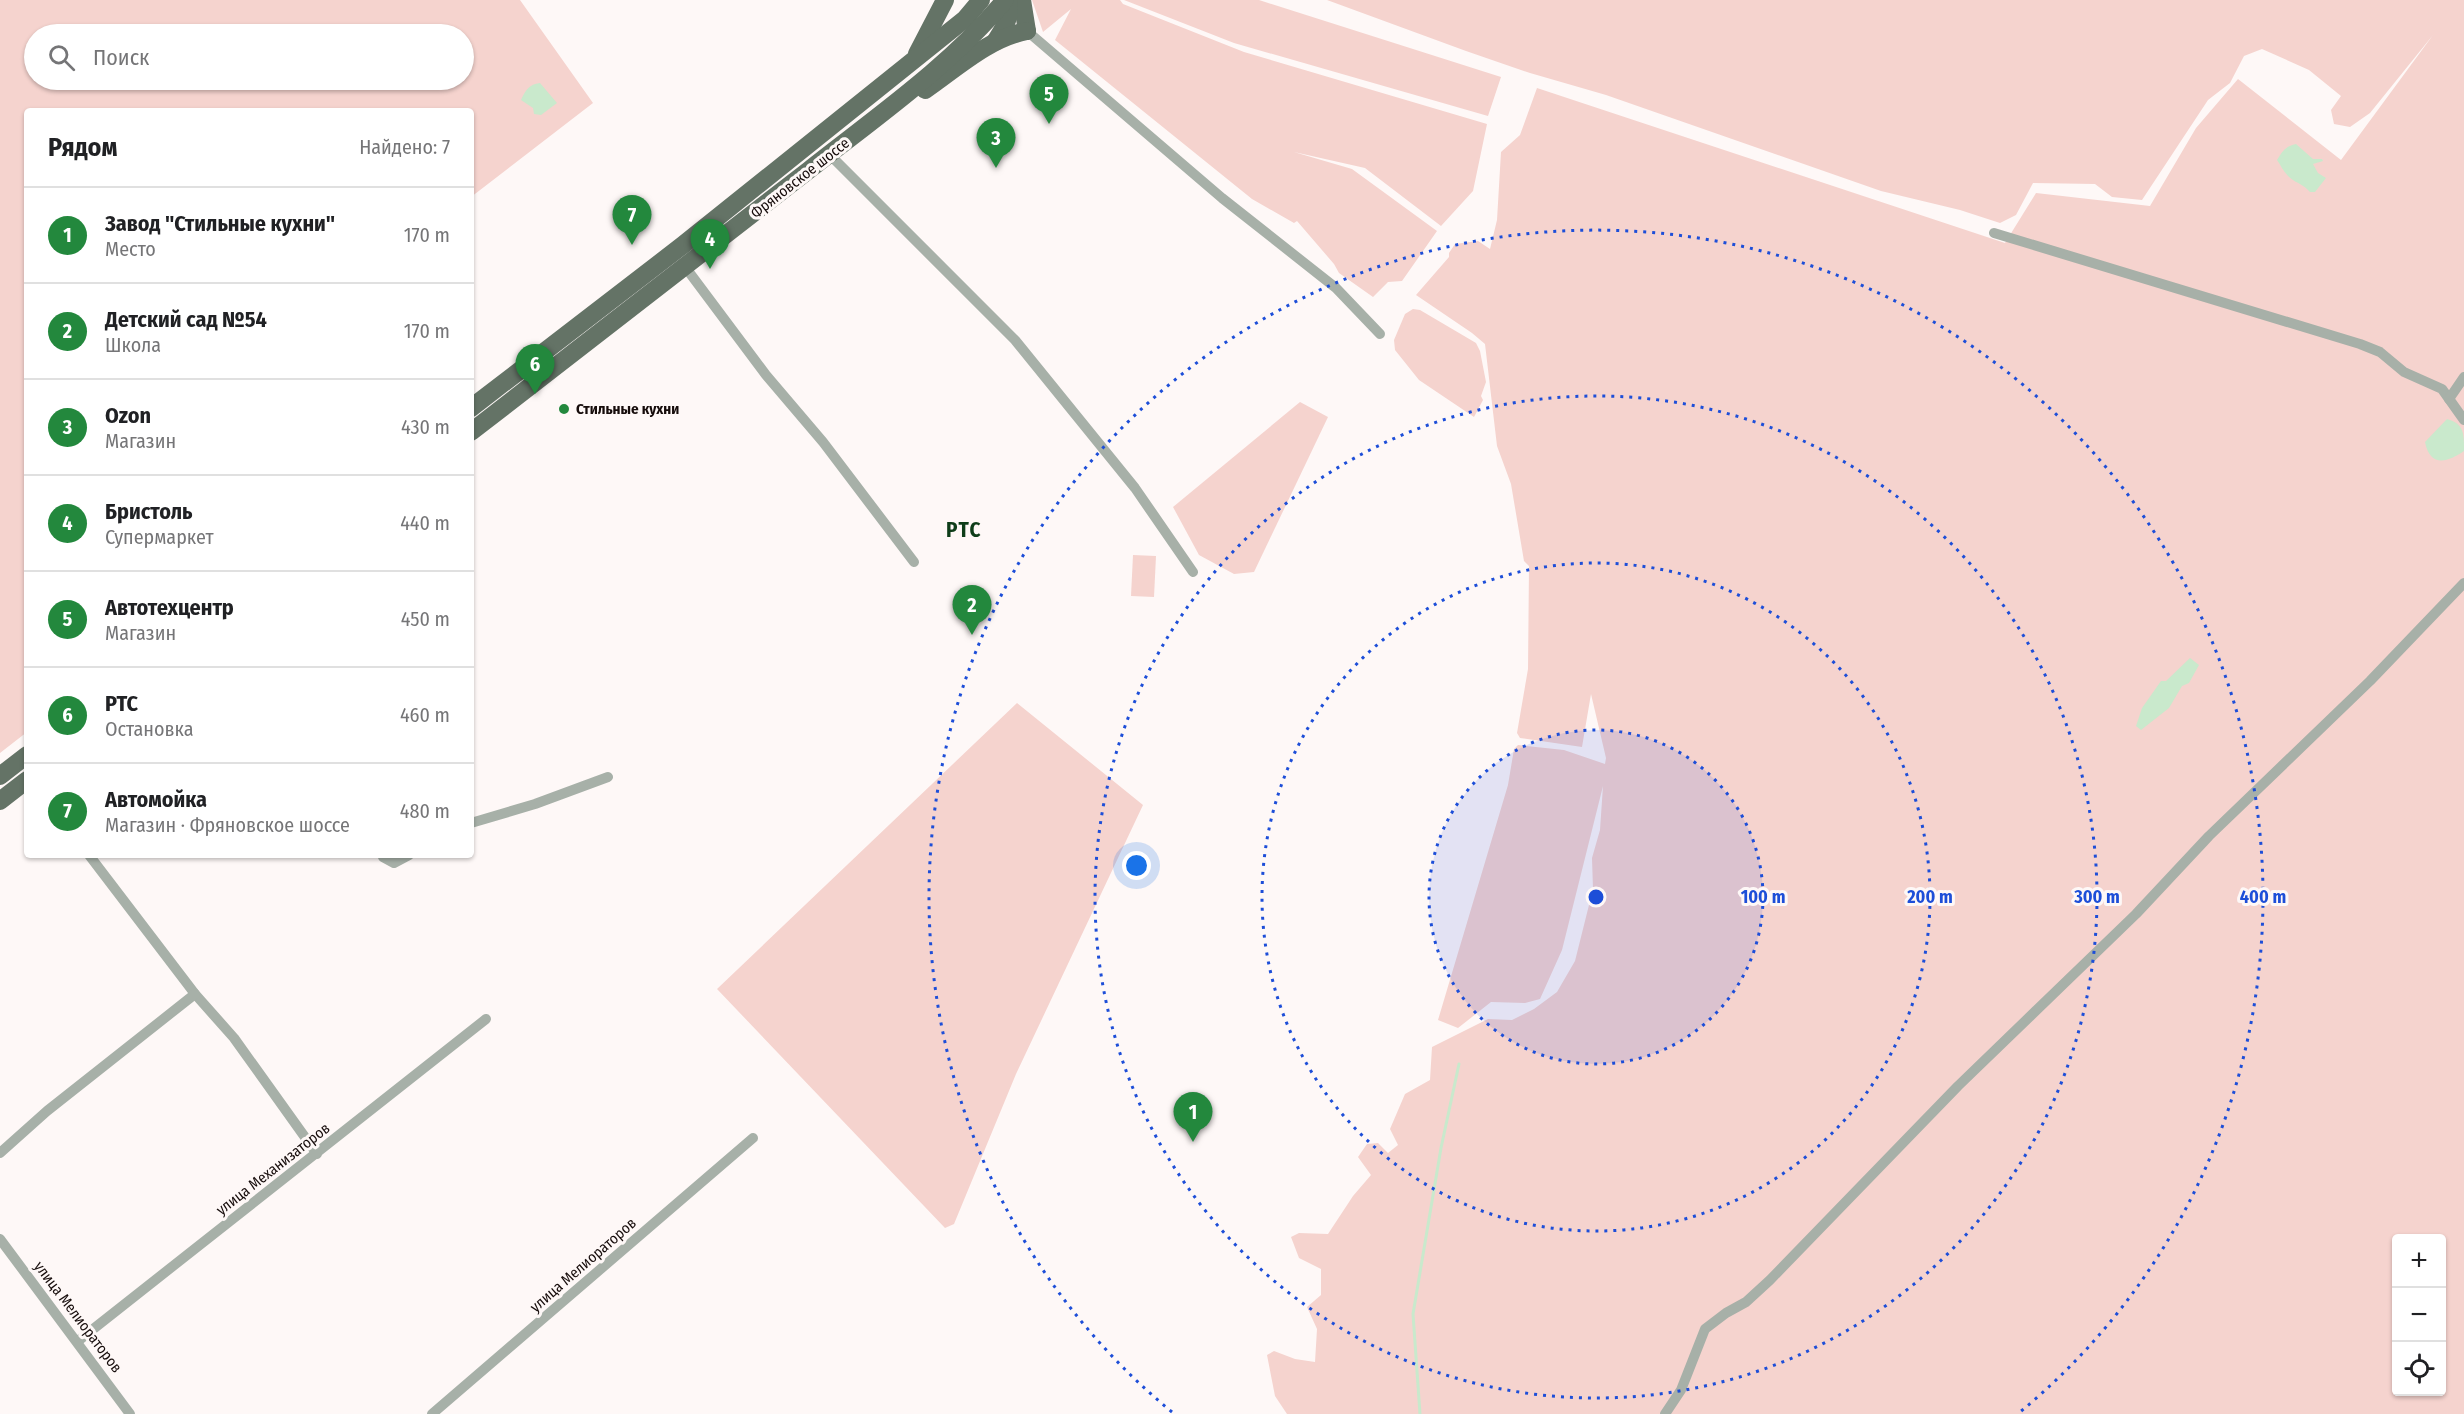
<!DOCTYPE html>
<html lang="ru">
<meta charset="utf-8">
<style>
:root{--surface:#fff;--page:#f6f6f6;--text:#202124;--muted:#757577;--line:#e0e0e0;--accent:#23883d}
body{margin:0;font-family:"Fira Sans Condensed",sans-serif;background:var(--page);color:var(--text)}
.controls{position:absolute;right:18px;bottom:18px;display:grid;overflow:hidden;border-radius:6px;box-shadow:0 2px 4px #0004}
.controls button{width:54px;height:54px;display:grid;place-items:center;padding:0;border:0;border-bottom:2px solid var(--line);background:var(--surface);color:var(--text);font:30px sans-serif}
.you{position:absolute;left:1137px;top:866px;width:21px;height:21px;margin:-15px;border:4px solid #fff;border-radius:50%;background:#1a73e8;box-shadow:0 0 0 9px #1a73e833}
.badge{display:grid;place-items:center;width:39px;height:39px;border-radius:50%;background:var(--accent);color:#fff;font-size:20px;font-weight:700}
.pin{position:absolute;translate:-50% -50px;filter:drop-shadow(0 2px 3px #0008)}
.pin::after{content:'';position:absolute;top:32px;width:21px;height:18px;background:inherit;clip-path:polygon(0 0,100% 0,50% 100%)}
.list{margin:0;padding:0;list-style:none}
h2{display:flex;justify-content:space-between;align-items:center;height:78px;margin:0;padding:0 24px;font-size:26px}
h2 small{font-size:20px;font-weight:400;color:var(--muted)}
.list li{display:grid;grid-template-columns:39px 1fr auto;gap:18px;align-items:center;box-sizing:border-box;height:96px;padding:0 24px;border-top:2px solid var(--line)}
.list b{display:block;font-size:22px;white-space:nowrap}
.list p{margin:0;font-size:20px;white-space:nowrap;color:var(--muted)}
.list em{font-size:20px;font-style:normal;color:var(--muted)}
.icon{flex:none;width:33px;height:33px;fill:none;stroke:currentColor;stroke-width:2;stroke-linecap:round;stroke-linejoin:round}
.map{position:relative;flex:none;width:2464px;height:1414px;overflow:hidden}
.search{position:absolute;background:var(--surface);box-shadow:0 2px 4px #0004;left:24px;top:24px;width:450px;height:66px;display:flex;align-items:center;gap:15px;box-sizing:border-box;padding:0 21px;border-radius:33px;color:var(--muted);font-size:22px}
.panel{position:absolute;background:var(--surface);box-shadow:0 2px 4px #0004;left:24px;top:108px;width:450px;height:750px;border-radius:6px}
.map>svg:first-child{display:block}
.green{fill:#f5d3ce;fill-rule:evenodd}
.water{fill:#c9e9cc}
.lines{fill:none;stroke-linecap:round;stroke-linejoin:round}
.stream{stroke:#c9e9cc;stroke-width:3}
.minor{stroke:#a7b0a8;stroke-width:10}
.primary{stroke:#647366;stroke-width:18}
.ring{fill:none;stroke:#1d4ed8;stroke-width:3;stroke-dasharray:3 6}
.poi-dot{fill:#23883d;stroke:#fef8f7;stroke-width:2}
.labels{text-anchor:middle;stroke-width:6;stroke-linejoin:round;paint-order:stroke}
.street-label{font-size:15px;fill:#160c0b;stroke:#fef8f7}
.poi-label{font-size:15px;font-weight:bold;fill:#160c0b;stroke:#fef8f7;text-anchor:start}
.district-label{font-size:21px;font-weight:bold;letter-spacing:1.5px;fill:#0e3d19;stroke:#fef8f7}
.centre{fill:#1d4ed8;stroke:#fef8f7;stroke-width:3}
.ring-label{font-size:18px;text-anchor:middle;font-weight:bold;fill:#1d4ed8;stroke:#fef8f7;stroke-width:6;stroke-linejoin:round;paint-order:stroke}
</style>
<div class="map">
<svg width="2464" height="1414" viewBox="0 0 2464 1414">
<rect width="100%" height="100%" fill="#fef8f7"/>
<g class="green">
<path d="M 0,0 L 520,0 L 593,103 L 471,197 L 471,111 L 27,111 L 27,732 L 0,753 ZM 34,34 L 464,34 L 464,80 L 34,80 Z"/>
<path d="M 1032,0 L 1120,0 L 1123,4 L 1244,52 L 1487,124 L 1473,191 L 1441,226 L 1365,168 L 1294,152 L 1352,169 L 1437,231 L 1402,281 L 1388,282 L 1373,297 L 1339,273 L 1334,264 L 1297,221 L 1294,223 L 1252,199 L 1055,40 L 1071,9 L 1043,32 Z"/>
<path d="M 1124,0 L 1259,0 L 1501,77 L 1488,116 L 1234,43 Z"/>
<path d="M 1327,0 L 2464,0 L 2464,1414 L 1287,1414 L 1275,1396 L 1267,1355 L 1274,1351 L 1295,1359 L 1315,1362 L 1317,1329 L 1307,1307 L 1321,1295 L 1321,1269 L 1299,1258 L 1291,1237 L 1299,1233 L 1328,1234 L 1353,1196 L 1371,1175 L 1358,1157 L 1367,1144 L 1378,1143 L 1388,1153 L 1398,1145 L 1390,1129 L 1405,1094 L 1430,1080 L 1432,1047 L 1488,1019 L 1512,1020 L 1534,1009 L 1557,992 L 1575,961 L 1593,889 L 1592,858 L 1600,830 L 1603,786 L 1562,950 L 1540,999 L 1525,1003 L 1491,1002 L 1458,1028 L 1438,1020 L 1508,785 L 1514,749 L 1518,745 L 1564,750 L 1605,764 L 1606,758 L 1591,694 L 1582,747 L 1520,738 L 1517,733 L 1528,669 L 1529,566 L 1524,561 L 1511,484 L 1497,446 L 1485,344 L 1472,333 L 1416,295 L 1449,257 L 1449,253 L 1455,244 L 1478,241 L 1490,249 L 1497,220 L 1501,152 L 1520,135 L 1537,88 L 2005,243 L 2036,193 L 2150,206 L 2196,128 L 2238,79 L 2341,160 L 2433,35 L 2370,113 L 2350,127 L 2334,124 L 2331,110 L 2341,96 L 2309,70 L 2262,49 L 2244,56 L 2230,83 L 2208,100 L 2142,200 L 2112,197 L 2095,184 L 2033,183 L 2016,215 L 2000,223 L 1960,210 L 1881,191 L 1606,95 L 1530,73 L 1466,51 ZM 2396,1238 L 2442,1238 L 2442,1392 L 2396,1392 Z"/>
<path d="M 1413,309 L 1420,310 L 1476,343 L 1480,351 L 1486,382 L 1481,396 L 1483,400 L 1474,417 L 1419,380 L 1395,350 L 1394,340 L 1405,314 Z"/>
<path d="M 1300,402 L 1328,417 L 1254,572 L 1234,574 L 1199,555 L 1173,507 Z"/>
<path d="M 1133,555 L 1156,556 L 1154,597 L 1131,596 Z"/>
<path d="M 1017,703 L 1143,805 L 1016,1074 L 954,1224 L 945,1228 L 717,989 Z"/>
</g>
<g class="water">
<path d="M 540,83 L 557,103 L 541,115 L 534,114 L 533,108 L 521,100 C 525,91 529,84 540,83 Z"/>
<path d="M 2296,144 L 2313,159 L 2322,159 L 2323,161 L 2313,164 L 2318,173 L 2326,178 L 2315,192 L 2310,192 C 2304,185 2299,184 2293,180 C 2284,174 2282,167 2277,160 C 2282,151 2286,146 2296,144 Z"/>
<path d="M 2447,419 C 2464,424 2464,433 2464,451 C 2448,462 2430,468 2425,442 Z"/>
<path d="M 2190,658 L 2199,665 L 2189,683 L 2182,686 L 2169,708 L 2141,730 L 2136,726 L 2142,708 L 2161,681 L 2166,681 Z"/>
</g>
<g class="lines">
<path class="stream" d="M 1420,1414 L 1413,1314 L 1441,1148 L 1459,1064"/>
<g class="minor">
<path d="M 1027,31 L 1222,198 L 1336,288 L 1380,334"/>
<path d="M 829,154 L 1015,340 L 1135,488 L 1193,572"/>
<path d="M 1994,233 L 2360,344 L 2380,352 L 2404,372 L 2442,389 L 2464,420"/>
<path d="M 686,268 L 766,375 L 823,442 L 914,562"/>
<path d="M 2449,399 L 2464,377"/>
<path d="M 471,823 L 535,804 L 608,777"/>
<path d="M 89,855 L 195,994 L 234,1038 L 317,1154"/>
<path d="M 383,857 L 394,863 L 409,855"/>
<path d="M 0,1153 L 47,1111 L 195,994"/>
<path d="M 0,1239 L 130,1414"/>
<path d="M 78,1341 L 486,1019"/>
<path d="M 432,1414 L 753,1138"/>
<path d="M 1665,1414 L 1681,1390 L 1705,1329 L 1726,1313 L 1746,1302 L 1770,1280 L 1958,1086 L 2136,914 L 2209,836 L 2370,681 L 2464,583"/>
</g>
<g class="primary">
<path d="M 1022,0 L 1027,31"/>
<path d="M 995,42 C 1004,27 1012,18 1008,0"/>
<path d="M 917,54 L 945,0"/>
<path d="M 925,90 C 957,68 989,38 1027,31"/>
<path d="M 471,408 L 683,245 L 965,19 L 981,0"/>
<path d="M 471,432 C 584,345 697,258 809,170 C 876,117 950,66 1005,0"/>
<path d="M 0,776 L 27,755"/>
<path d="M 0,801 L 27,780"/>
</g>
</g>
<circle cx="1596" cy="897" r="167" fill="#1d4ed8" fill-opacity=".12"/>
<g class="ring">
<circle cx="1596" cy="897" r="167"/>
<circle cx="1596" cy="897" r="334"/>
<circle cx="1596" cy="897" r="501"/>
<path d="M1172 1412A667 667 0 1 1 2020 1412"/>
</g>
<circle class="poi-dot" cx="564" cy="409" r="6"/>
<g class="labels">
<g class="street-label">
<text transform="translate(800 178) rotate(-38)" y="5">Фряновское шоссе</text>
<text transform="translate(273 1169) rotate(-38)" y="5">улица Механизаторов</text>
<text transform="translate(583 1265) rotate(-41)" y="5">улица Мелиораторов</text>
<text transform="translate(78 1317) rotate(53)" y="5">улица Мелиораторов</text>
</g>
<g class="poi-label">
<text x="576" y="414">Стильные кухни</text>
</g>
<g class="district-label">
<text x="964" y="537">РТС</text>
</g>
</g>
<circle cx="1596" cy="897" r="9" class="centre"/>
<g class="ring-label">
<text x="1763" y="903">100 m</text>
<text x="1930" y="903">200 m</text>
<text x="2097" y="903">300 m</text>
<text x="2263" y="903">400 m</text>
</g>
</svg>
<div class="controls">
<button>+</button>
<button>−</button>
<button><svg class="icon" aria-label="locate" viewBox="0 0 24 24"><circle cx="12" cy="12" r="6"/><path d="M12 2v4M12 18v4M2 12h4M18 12h4"/></svg></button>
</div>
<div class="you"></div>
<div class="pin badge" style="left:1193px;top:1142px">1</div>
<div class="pin badge" style="left:972px;top:635px">2</div>
<div class="pin badge" style="left:996px;top:168px">3</div>
<div class="pin badge" style="left:710px;top:269px">4</div>
<div class="pin badge" style="left:1049px;top:124px">5</div>
<div class="pin badge" style="left:535px;top:394px">6</div>
<div class="pin badge" style="left:632px;top:245px">7</div>
<div class="search"><svg class="icon" aria-label="search" viewBox="0 0 24 24"><circle cx="10" cy="10" r="6"/><path d="M15 15l6 6"/></svg>Поиск</div>
<section class="panel">
<h2>Рядом<small>Найдено: 7</small></h2>
<ul class="list">
<li><span class="badge">1</span><div><b>Завод &quot;Стильные кухни&quot;</b><p>Место</p></div><em>170 m</em></li>
<li><span class="badge">2</span><div><b>Детский сад №54</b><p>Школа</p></div><em>170 m</em></li>
<li><span class="badge">3</span><div><b>Ozon</b><p>Магазин</p></div><em>430 m</em></li>
<li><span class="badge">4</span><div><b>Бристоль</b><p>Супермаркет</p></div><em>440 m</em></li>
<li><span class="badge">5</span><div><b>Автотехцентр</b><p>Магазин</p></div><em>450 m</em></li>
<li><span class="badge">6</span><div><b>РТС</b><p>Остановка</p></div><em>460 m</em></li>
<li><span class="badge">7</span><div><b>Автомойка</b><p>Магазин · Фряновское шоссе</p></div><em>480 m</em></li>
</ul>
</section>
</div>
